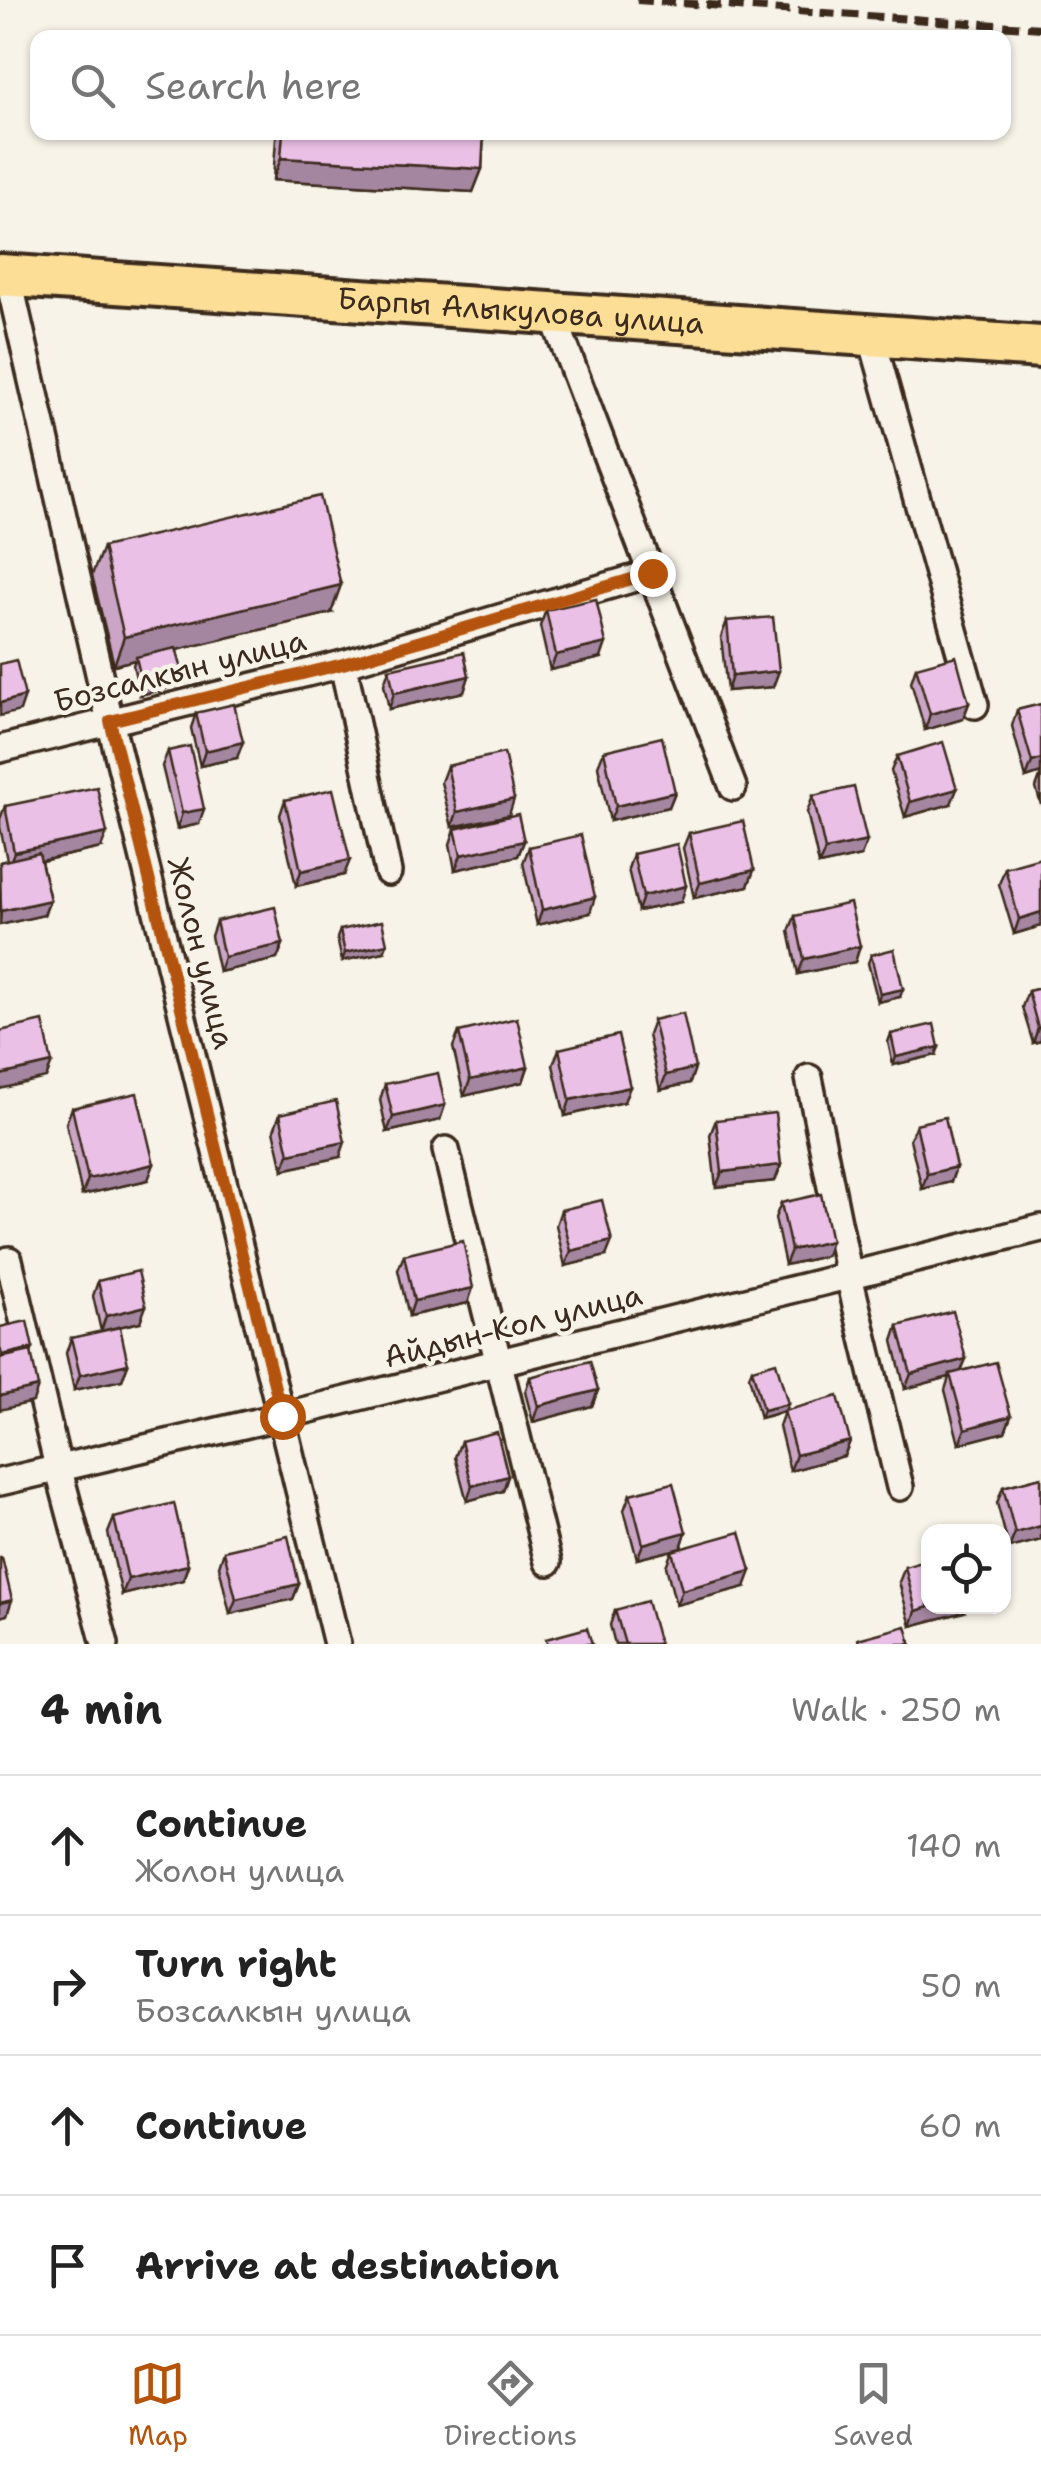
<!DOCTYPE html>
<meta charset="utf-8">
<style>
:root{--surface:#fff;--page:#f6f6f6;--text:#222;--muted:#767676;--line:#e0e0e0;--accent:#b45309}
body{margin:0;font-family:"Shantell Sans",sans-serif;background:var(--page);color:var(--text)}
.controls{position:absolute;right:30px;bottom:30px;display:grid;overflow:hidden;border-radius:20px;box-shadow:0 2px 8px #0004}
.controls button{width:90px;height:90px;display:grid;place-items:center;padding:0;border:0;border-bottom:2px solid var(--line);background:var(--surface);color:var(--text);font:50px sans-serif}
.stop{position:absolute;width:30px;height:30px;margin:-22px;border:8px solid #b45309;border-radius:50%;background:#fff}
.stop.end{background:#b45309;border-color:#fff;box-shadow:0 2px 10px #0008}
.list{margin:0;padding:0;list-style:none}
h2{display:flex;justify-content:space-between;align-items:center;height:130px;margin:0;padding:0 40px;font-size:42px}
h2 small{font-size:32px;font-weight:400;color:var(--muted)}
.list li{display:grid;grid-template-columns:65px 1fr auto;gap:30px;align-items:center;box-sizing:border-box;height:140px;padding:0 40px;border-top:2px solid var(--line)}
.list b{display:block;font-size:38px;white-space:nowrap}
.list p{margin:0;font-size:32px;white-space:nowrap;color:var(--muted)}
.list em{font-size:32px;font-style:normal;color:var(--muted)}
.icon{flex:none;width:55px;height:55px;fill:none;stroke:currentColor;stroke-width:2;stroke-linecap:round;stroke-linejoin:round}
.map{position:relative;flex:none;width:1041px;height:1644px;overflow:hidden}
.search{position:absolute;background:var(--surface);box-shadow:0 2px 8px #0004;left:30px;right:30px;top:30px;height:110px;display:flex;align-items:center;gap:25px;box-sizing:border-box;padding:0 35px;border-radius:20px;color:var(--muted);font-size:38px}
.sheet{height:690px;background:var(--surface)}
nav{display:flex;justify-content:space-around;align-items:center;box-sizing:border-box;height:140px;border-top:2px solid var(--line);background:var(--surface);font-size:28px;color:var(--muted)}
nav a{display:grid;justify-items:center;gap:5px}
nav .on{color:var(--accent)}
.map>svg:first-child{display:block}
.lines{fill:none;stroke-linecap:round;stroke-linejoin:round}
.minor-casing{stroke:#3b2a1e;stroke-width:32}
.primary-casing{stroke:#3b2a1e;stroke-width:48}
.minor{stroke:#f7f3e8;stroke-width:25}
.primary{stroke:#fcde96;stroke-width:40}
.rail{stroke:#3b2a1e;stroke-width:8;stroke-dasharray:15 8;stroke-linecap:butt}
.wall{fill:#caa5c6;stroke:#3b2a1e;stroke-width:2.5}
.shaded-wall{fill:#a486a1;stroke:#3b2a1e;stroke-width:2.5}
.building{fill:#ebc0e6;stroke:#3b2a1e;stroke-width:2.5}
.route{stroke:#b45309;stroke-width:12}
.labels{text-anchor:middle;stroke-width:9;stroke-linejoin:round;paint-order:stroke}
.street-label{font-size:30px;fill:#3b2a1e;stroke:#f7f3e8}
</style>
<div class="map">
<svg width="1041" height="1644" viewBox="0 0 1041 1644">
<rect width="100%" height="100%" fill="#f7f3e8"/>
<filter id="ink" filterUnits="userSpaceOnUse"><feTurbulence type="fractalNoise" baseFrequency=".01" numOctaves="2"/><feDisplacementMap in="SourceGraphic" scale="20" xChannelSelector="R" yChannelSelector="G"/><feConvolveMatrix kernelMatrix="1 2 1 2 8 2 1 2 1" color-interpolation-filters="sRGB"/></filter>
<g filter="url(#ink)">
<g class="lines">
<g class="minor-casing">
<g id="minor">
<path d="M 8,276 L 110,721 L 337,1644"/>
<path d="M 552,313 L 733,787"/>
<path d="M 871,335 L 975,705"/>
<path d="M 343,664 L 652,573"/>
<path d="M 0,749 L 343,664 L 388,872"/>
<path d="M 809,1078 L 849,1276 L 900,1487"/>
<path d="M 446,1150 L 548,1562"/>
<path d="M 9,1260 L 58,1467 L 105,1644"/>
<path d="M 0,1482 L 282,1416 L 1041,1228"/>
</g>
</g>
<g class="primary-casing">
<g id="primary">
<path id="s1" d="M 0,275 L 1041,347"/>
</g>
</g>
<use href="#minor" class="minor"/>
<use href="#primary" class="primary"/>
<path class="rail" d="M 637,0 L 1041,28"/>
</g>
<g class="wall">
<path d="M 278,132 L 484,132 L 482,169 L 473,192 L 273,180 L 276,139 Z"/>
<path d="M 103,547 L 331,613 L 177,650 L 181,685 L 140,695 L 133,665 L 135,660 L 114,665 L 92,575 Z"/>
<path d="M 546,610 L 601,658 L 550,670 L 540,626 Z"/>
<path d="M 727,621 L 773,687 L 727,691 L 721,637 Z"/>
<path d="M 916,667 L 969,703 L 963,719 L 925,730 L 911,682 Z"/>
<path d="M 389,669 L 469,676 L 464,692 L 389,709 L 384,684 Z"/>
<path d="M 1041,704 L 1041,773 L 1026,778 L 1012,726 L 1017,710 Z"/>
<path d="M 196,713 L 237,758 L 200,766 L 191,728 Z"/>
<path d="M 168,751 L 199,824 L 177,829 L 162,766 Z"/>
<path d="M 604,751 L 675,792 L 669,807 L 610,821 L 598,766 Z"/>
<path d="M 897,756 L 951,804 L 905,817 L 891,771 Z"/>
<path d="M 447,766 L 509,815 L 452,827 L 441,782 Z"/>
<path d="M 1041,774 L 1041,805 L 1036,788 Z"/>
<path d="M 813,796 L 861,856 L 819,865 L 807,812 Z"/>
<path d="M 285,800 L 344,875 L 296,886 L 280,815 Z"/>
<path d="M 5,806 L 101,848 L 41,861 L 50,900 L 44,915 L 0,925 L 0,862 L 7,860 L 0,827 L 0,819 Z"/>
<path d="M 455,829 L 524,841 L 518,856 L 455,870 L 450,844 Z"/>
<path d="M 689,833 L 754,870 L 748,886 L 694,898 L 683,848 Z"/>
<path d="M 529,847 L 590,913 L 537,925 L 523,863 Z"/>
<path d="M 633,854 L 681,902 L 638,911 L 628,869 Z"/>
<path d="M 1005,868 L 1041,926 L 1014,934 L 999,884 Z"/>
<path d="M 795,916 L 860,946 L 855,962 L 798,974 L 789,931 Z"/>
<path d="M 216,921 L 283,944 L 277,959 L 219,972 L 211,936 Z"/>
<path d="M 340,930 L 384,952 L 342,961 L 337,938 Z"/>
<path d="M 871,955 L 900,997 L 878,1002 L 868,963 Z"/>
<path d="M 1041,988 L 1041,1041 L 1033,1043 L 1022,1007 L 1028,991 Z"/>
<path d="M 653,1020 L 690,1083 L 660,1090 L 648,1035 Z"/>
<path d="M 459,1032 L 528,1067 L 523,1082 L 464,1096 L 453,1047 Z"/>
<path d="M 891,1034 L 936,1055 L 893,1065 L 888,1042 Z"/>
<path d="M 559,1049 L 624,1102 L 565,1116 L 553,1065 Z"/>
<path d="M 385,1084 L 445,1105 L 440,1120 L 387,1132 L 380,1100 Z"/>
<path d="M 72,1108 L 148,1180 L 82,1195 L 66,1123 Z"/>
<path d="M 280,1114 L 340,1157 L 283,1170 L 274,1130 Z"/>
<path d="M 716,1120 L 781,1165 L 775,1181 L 716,1187 L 710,1135 Z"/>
<path d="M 916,1124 L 956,1167 L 951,1182 L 922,1189 L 910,1139 Z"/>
<path d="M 781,1203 L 826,1256 L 785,1265 L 775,1218 Z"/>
<path d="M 561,1210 L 606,1256 L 565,1266 L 556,1225 Z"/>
<path d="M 404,1255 L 468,1303 L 409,1316 L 398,1270 Z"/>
<path d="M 98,1281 L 140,1322 L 101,1331 L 93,1296 Z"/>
<path d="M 898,1326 L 961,1371 L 1011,1416 L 1005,1432 L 959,1444 L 945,1390 L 949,1377 L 905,1389 L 893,1341 Z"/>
<path d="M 71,1338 L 128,1364 L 122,1380 L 74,1390 L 66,1353 Z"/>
<path d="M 752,1369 L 785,1410 L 850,1441 L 844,1456 L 790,1471 L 779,1426 L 784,1412 L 760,1418 L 749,1376 Z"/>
<path d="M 530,1377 L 598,1390 L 592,1406 L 533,1422 L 525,1392 Z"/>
<path d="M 461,1441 L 508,1476 L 503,1491 L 467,1501 L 455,1457 Z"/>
<path d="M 1041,1477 L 1041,1540 L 1009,1548 L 997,1503 L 1003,1487 Z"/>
<path d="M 630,1494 L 686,1532 L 681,1548 L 637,1559 L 624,1510 Z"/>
<path d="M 114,1518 L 188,1565 L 183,1580 L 122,1595 L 108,1533 Z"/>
<path d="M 224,1551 L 299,1584 L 293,1599 L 230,1614 L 219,1566 Z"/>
<path d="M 672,1551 L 745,1587 L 676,1605 L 666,1566 Z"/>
<path d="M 905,1567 L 964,1612 L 911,1626 L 899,1582 Z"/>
<path d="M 615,1610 L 659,1644 L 615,1644 L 610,1625 Z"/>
</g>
<g class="shaded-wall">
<path d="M 281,158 L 482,169 L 473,192 L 273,180 Z"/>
<path d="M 341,585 L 331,613 L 114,665 L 124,637 Z"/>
<path d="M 606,643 L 601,658 L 550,670 L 556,655 Z"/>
<path d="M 779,671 L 773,687 L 727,691 L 732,676 Z"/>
<path d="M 469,676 L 464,692 L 389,709 L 394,693 Z"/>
<path d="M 184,677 L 181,685 L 140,695 L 143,687 Z"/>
<path d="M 25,696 L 20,711 L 0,716 L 0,703 Z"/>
<path d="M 969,703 L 963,719 L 925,730 L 930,714 Z"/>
<path d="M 243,742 L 237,758 L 200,766 L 205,751 Z"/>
<path d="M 1041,759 L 1041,773 L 1026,778 L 1032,762 Z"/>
<path d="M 957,789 L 951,804 L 905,817 L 910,802 Z"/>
<path d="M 675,792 L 669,807 L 610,821 L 616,806 Z"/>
<path d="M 514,799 L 509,815 L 452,827 L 457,812 Z"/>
<path d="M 204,809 L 199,824 L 177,829 L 182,813 Z"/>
<path d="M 107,833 L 101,848 L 8,868 L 14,852 Z"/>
<path d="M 524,841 L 518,856 L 455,870 L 461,855 Z"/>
<path d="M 867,841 L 861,856 L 819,865 L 825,850 Z"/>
<path d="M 350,860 L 344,875 L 296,886 L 301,871 Z"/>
<path d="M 754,870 L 748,886 L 694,898 L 700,883 Z"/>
<path d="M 686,886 L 681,902 L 638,911 L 643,896 Z"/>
<path d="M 595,897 L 590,913 L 537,925 L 542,910 Z"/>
<path d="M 50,900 L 44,915 L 0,925 L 1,911 Z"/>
<path d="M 1041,912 L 1041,926 L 1014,934 L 1019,919 Z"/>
<path d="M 283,944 L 277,959 L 219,972 L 224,957 Z"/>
<path d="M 387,944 L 384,952 L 342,961 L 345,953 Z"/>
<path d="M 860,946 L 855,962 L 798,974 L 804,959 Z"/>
<path d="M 903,989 L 900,997 L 878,1002 L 880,994 Z"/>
<path d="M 1041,1027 L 1041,1041 L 1033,1043 L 1038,1028 Z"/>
<path d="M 939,1047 L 936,1055 L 893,1065 L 896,1057 Z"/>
<path d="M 52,1063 L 46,1078 L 0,1089 L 0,1075 Z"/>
<path d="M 528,1067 L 523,1082 L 464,1096 L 470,1080 Z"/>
<path d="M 695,1068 L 690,1083 L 660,1090 L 666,1075 Z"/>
<path d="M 630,1087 L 624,1102 L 565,1116 L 570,1100 Z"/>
<path d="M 445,1105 L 440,1120 L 387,1132 L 393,1117 Z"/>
<path d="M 345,1142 L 340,1157 L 283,1170 L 289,1154 Z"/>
<path d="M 154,1164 L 148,1180 L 82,1195 L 88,1179 Z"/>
<path d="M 781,1165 L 775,1181 L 716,1187 L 722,1172 Z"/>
<path d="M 956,1167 L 951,1182 L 922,1189 L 927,1174 Z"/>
<path d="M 612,1241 L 606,1256 L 565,1266 L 571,1251 Z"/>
<path d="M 831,1241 L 826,1256 L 785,1265 L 791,1250 Z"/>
<path d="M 473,1288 L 468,1303 L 409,1316 L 414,1301 Z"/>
<path d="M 146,1306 L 140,1322 L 101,1331 L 106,1316 Z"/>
<path d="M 33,1348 L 30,1356 L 0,1361 L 2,1355 Z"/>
<path d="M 966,1359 L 960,1374 L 950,1374 L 949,1377 L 905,1389 L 911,1374 Z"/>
<path d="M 128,1364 L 122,1380 L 74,1390 L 80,1375 Z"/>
<path d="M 38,1387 L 33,1402 L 0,1410 L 0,1396 Z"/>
<path d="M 598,1390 L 592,1406 L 533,1422 L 538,1406 Z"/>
<path d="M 788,1404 L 785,1411 L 760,1418 L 763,1410 Z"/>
<path d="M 1011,1416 L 1005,1432 L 959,1444 L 965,1429 Z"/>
<path d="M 850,1441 L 844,1456 L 790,1471 L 796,1455 Z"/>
<path d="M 508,1476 L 503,1491 L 467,1501 L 472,1486 Z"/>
<path d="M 1041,1526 L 1041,1540 L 1009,1548 L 1015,1533 Z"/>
<path d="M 686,1532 L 681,1548 L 637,1559 L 643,1544 Z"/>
<path d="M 188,1565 L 183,1580 L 122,1595 L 128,1579 Z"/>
<path d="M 751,1571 L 745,1587 L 676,1605 L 682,1590 Z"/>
<path d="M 299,1584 L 293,1599 L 230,1614 L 236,1599 Z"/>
<path d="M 12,1600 L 7,1615 L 0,1617 L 0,1603 Z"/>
<path d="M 932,1606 L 966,1606 L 964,1612 L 911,1626 L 916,1611 Z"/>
</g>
<g class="building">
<path d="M 283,132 L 484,132 L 482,169 L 281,158 Z"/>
<path d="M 320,496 L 341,585 L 124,637 L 103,547 Z"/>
<path d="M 596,599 L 606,643 L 556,655 L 546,610 Z"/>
<path d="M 773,617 L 779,671 L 732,676 L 727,621 Z"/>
<path d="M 176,648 L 184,677 L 143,687 L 136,657 Z"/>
<path d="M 464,652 L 469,676 L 394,693 L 389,669 Z"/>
<path d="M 956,656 L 969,703 L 930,714 L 916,667 Z"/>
<path d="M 16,660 L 25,696 L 0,703 L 0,664 Z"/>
<path d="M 234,704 L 243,742 L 205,751 L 196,713 Z"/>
<path d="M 1041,704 L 1041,759 L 1032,762 L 1017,710 Z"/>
<path d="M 662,737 L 675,792 L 616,806 L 604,751 Z"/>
<path d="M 943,742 L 957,789 L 910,802 L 897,756 Z"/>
<path d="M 190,746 L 204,809 L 182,813 L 168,751 Z"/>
<path d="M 504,753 L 514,799 L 457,812 L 447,766 Z"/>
<path d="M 97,787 L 107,833 L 14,852 L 5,806 Z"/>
<path d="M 854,787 L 867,841 L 825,850 L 813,796 Z"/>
<path d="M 333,789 L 350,860 L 301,871 L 285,800 Z"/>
<path d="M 518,814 L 524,841 L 461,855 L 455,829 Z"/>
<path d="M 743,821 L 754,870 L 700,883 L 689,833 Z"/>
<path d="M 581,835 L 595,897 L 542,910 L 529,847 Z"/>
<path d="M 677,844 L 686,886 L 643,896 L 633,854 Z"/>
<path d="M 39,853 L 50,900 L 1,911 L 0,862 Z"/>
<path d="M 1041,858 L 1041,912 L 1019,919 L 1005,868 Z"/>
<path d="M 850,903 L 860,946 L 804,959 L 795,916 Z"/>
<path d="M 275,907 L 283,944 L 224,957 L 216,921 Z"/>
<path d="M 382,921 L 387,944 L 345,953 L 340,930 Z"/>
<path d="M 894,949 L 903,989 L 880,994 L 871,955 Z"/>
<path d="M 1041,988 L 1041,1027 L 1038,1028 L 1028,991 Z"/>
<path d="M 683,1013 L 695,1068 L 666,1075 L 653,1020 Z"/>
<path d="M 517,1018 L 528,1067 L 470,1080 L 459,1032 Z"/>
<path d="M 43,1021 L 52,1063 L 0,1075 L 0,1031 Z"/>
<path d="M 934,1024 L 939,1047 L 896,1057 L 891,1034 Z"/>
<path d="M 618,1035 L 630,1087 L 570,1100 L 559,1049 Z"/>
<path d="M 438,1073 L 445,1105 L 393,1117 L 385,1084 Z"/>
<path d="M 137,1093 L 154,1164 L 88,1179 L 72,1108 Z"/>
<path d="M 336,1101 L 345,1142 L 289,1154 L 280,1114 Z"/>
<path d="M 775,1113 L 781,1165 L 722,1172 L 716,1120 Z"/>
<path d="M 945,1117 L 956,1167 L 927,1174 L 916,1124 Z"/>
<path d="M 821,1194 L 831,1241 L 791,1250 L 781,1203 Z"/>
<path d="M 602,1200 L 612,1241 L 571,1251 L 561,1210 Z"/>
<path d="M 463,1241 L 473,1288 L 414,1301 L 404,1255 Z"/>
<path d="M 138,1271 L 146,1306 L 106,1316 L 98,1281 Z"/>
<path d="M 953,1311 L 966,1359 L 911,1374 L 898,1326 Z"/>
<path d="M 27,1321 L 33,1348 L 2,1355 L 0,1347 L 0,1327 Z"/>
<path d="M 120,1327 L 128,1364 L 80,1375 L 71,1338 Z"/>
<path d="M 31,1351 L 38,1387 L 0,1396 L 0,1358 Z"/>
<path d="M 590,1361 L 598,1390 L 538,1406 L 530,1377 Z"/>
<path d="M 776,1362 L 788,1404 L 763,1410 L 752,1369 Z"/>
<path d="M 996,1362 L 1011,1416 L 965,1429 L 950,1374 Z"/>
<path d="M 838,1396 L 850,1441 L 796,1455 L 784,1411 Z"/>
<path d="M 497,1432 L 508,1476 L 472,1486 L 461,1441 Z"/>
<path d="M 1041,1477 L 1041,1526 L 1015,1533 L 1003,1487 Z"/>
<path d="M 673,1483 L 686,1532 L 643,1544 L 630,1494 Z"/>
<path d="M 174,1503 L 188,1565 L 128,1579 L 114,1518 Z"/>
<path d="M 740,1532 L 751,1571 L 682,1590 L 672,1551 Z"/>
<path d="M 288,1536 L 299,1584 L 236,1599 L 224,1551 Z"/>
<path d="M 0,1558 L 2,1558 L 12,1600 L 0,1603 Z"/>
<path d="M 928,1560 L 928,1606 L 932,1606 L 916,1611 L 905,1567 Z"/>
<path d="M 647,1601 L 659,1644 L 625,1644 L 615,1610 Z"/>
<path d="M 906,1626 L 911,1644 L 859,1644 L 858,1639 Z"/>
<path d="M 587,1628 L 592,1644 L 547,1644 L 546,1639 Z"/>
</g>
</g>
<g class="lines" filter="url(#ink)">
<path class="route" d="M 282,1416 L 110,721 L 343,664 L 652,573"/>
</g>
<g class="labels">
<g class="street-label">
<text dy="10" stroke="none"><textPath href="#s1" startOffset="522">Барпы Алыкулова улица</textPath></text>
<text transform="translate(180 671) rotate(-14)" y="10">Бозсалкын улица</text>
<text transform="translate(201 953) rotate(76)" y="10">Жолон улица</text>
<text transform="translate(513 1326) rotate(-14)" y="10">Айдын-Кол улица</text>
</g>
</g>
</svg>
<div class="controls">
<button><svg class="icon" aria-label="locate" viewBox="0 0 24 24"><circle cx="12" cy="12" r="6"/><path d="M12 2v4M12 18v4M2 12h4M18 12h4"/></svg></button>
</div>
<div class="stop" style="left:282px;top:1416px"></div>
<div class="stop end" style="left:652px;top:573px"></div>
<div class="search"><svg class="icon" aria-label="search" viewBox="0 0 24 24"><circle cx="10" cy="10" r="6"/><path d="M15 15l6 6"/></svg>Search here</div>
</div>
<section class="sheet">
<h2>4 min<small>Walk · 250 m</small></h2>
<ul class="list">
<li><svg class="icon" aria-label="ahead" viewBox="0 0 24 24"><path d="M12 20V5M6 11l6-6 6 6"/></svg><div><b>Continue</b><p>Жолон улица</p></div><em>140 m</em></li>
<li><svg class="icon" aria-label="right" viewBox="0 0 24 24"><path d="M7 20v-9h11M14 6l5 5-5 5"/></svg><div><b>Turn right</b><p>Бозсалкын улица</p></div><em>50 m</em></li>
<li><svg class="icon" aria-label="ahead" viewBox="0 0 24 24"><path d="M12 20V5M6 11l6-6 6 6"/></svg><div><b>Continue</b></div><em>60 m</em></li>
<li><svg class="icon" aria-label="arrive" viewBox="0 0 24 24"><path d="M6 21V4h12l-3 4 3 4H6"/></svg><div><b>Arrive at destination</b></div></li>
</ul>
</section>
<nav>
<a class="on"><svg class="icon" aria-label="map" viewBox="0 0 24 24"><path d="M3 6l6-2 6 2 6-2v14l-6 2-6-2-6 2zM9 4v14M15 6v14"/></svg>Map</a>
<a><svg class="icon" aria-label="directions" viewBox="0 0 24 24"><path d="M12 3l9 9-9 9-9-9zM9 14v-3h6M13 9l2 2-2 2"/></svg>Directions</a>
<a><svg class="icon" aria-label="saved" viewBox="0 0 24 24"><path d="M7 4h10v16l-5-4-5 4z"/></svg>Saved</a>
</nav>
